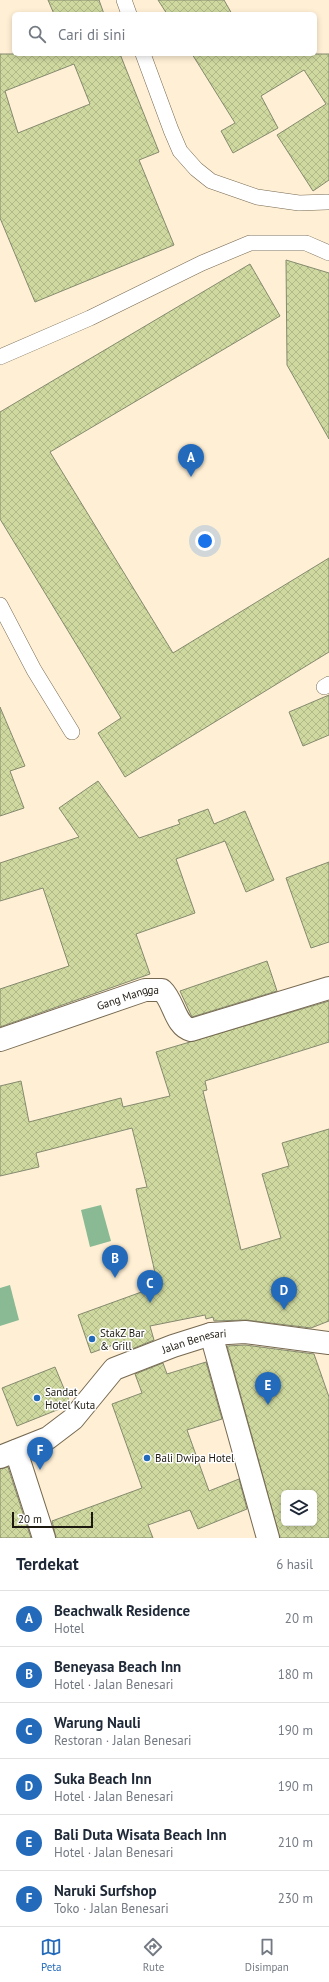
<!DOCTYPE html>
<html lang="id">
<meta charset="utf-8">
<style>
:root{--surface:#fff;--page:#f6f6f7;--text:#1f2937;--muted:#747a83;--line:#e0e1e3;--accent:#246abb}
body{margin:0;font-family:"PT Sans",sans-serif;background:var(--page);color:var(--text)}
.controls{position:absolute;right:12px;bottom:12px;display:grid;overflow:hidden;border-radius:6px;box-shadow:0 2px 6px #0003}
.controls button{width:36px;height:36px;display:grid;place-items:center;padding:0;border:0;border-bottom:1px solid var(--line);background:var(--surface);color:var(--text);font:20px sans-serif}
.scale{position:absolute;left:12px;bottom:10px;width:81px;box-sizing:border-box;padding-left:4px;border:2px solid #1e1910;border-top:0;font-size:11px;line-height:14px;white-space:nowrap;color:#1e1910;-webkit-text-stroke:3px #fff;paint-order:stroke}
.you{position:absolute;left:205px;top:541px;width:14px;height:14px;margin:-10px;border:3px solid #fff;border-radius:50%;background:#1a73e8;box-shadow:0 0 0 6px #1a73e833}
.badge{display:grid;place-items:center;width:26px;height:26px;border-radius:50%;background:var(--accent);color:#fff;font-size:13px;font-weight:700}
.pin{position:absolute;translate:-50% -33px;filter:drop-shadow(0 1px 2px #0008)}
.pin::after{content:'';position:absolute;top:21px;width:14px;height:12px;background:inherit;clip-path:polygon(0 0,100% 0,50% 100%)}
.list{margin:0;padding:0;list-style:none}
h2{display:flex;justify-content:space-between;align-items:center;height:52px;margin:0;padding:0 16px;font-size:17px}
h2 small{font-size:13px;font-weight:400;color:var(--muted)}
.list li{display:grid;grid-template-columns:26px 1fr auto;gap:12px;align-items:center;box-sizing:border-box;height:56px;padding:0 16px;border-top:1px solid var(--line)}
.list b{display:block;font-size:15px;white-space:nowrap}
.list p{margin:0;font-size:13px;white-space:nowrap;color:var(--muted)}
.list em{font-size:13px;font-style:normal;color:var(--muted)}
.icon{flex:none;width:22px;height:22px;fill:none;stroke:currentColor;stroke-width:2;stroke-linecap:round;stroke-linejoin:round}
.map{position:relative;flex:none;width:329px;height:1538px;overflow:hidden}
.search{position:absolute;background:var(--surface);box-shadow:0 2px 6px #0003;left:12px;right:12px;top:12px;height:44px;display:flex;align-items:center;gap:10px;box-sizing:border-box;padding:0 14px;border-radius:6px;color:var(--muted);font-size:15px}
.sheet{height:388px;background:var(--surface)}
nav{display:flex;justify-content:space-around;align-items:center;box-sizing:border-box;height:56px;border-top:1px solid var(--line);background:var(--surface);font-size:11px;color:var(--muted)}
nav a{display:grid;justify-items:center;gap:2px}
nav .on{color:var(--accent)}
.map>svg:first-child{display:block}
.water{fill:#89ba94}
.building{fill:url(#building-cross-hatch);stroke:#858a6f;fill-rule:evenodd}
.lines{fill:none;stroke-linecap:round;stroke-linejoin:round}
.lane-casing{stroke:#766951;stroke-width:16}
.street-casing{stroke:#766951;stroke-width:24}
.lane{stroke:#fff;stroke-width:15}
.street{stroke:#fff;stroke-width:22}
.poi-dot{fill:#246abb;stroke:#fff;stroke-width:1.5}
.labels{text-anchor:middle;stroke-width:3;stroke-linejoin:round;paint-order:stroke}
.street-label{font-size:11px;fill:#1e1910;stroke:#fff}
.poi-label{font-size:11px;fill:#1e1910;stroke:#fff;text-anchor:start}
</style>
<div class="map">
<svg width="329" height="1538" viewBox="0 0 329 1538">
<defs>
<pattern id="building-cross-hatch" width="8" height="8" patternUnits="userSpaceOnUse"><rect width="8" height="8" fill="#ced89f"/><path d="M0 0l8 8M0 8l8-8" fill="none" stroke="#b0b988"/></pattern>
</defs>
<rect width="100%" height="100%" fill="#fff0d5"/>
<g class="water">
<path d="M 101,1205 L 111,1241 L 90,1247 L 81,1210 Z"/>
<path d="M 10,1285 L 19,1320 L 0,1326 L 0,1288 Z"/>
</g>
<g class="building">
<path d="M 48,0 L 99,0 L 104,14 L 54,14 Z"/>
<path d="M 158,0 L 224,0 L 232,14 L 167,14 Z"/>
<path d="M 0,54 L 120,54 L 159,152 L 139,160 L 174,245 L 35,302 L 0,218 ZM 74,64 L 90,104 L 18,133 L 5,91 Z"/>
<path d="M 192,54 L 329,54 L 329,180 L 313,191 L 277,135 L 326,104 L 304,70 L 261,96 L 278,128 L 233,153 L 221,131 L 235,123 Z"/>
<path d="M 286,260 L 329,273 L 329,439 L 287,365 Z"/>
<path d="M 250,264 L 280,316 L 50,452 L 173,653 L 329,558 L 329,652 L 125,777 L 98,733 L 121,718 L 0,519 L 0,412 Z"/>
<path d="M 329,695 L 329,735 L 303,746 L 289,712 Z"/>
<path d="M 0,707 L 25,766 L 10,771 L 24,808 L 0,816 Z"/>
<path d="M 98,781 L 139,838 L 180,824 L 178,820 L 208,809 L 214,824 L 245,811 L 274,880 L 246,892 L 225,841 L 176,859 L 195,913 L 136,934 L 150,974 L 0,1027 L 0,989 L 69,966 L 43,888 L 0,901 L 0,863 L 79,837 L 59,808 Z"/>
<path d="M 329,862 L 329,942 L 311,948 L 286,878 Z"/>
<path d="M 267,961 L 277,991 L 192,1017 L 191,1015 L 180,991 Z"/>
<path d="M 329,1001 L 329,1042 L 205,1081 L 207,1090 L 203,1091 L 241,1250 L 281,1238 L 262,1174 L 289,1166 L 282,1143 L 329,1129 L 329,1321 L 311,1328 L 246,1320 L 214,1321 L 213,1317 L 206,1319 L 205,1315 L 150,1326 L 154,1340 L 127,1351 L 124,1341 L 91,1353 L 78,1315 L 158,1286 L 136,1189 L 147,1187 L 132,1128 L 36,1153 L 39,1167 L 0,1176 L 0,1086 L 21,1081 L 29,1122 L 121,1098 L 123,1107 L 170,1096 L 156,1052 Z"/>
<path d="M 245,1345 L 314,1354 L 329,1397 L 329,1538 L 280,1538 L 227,1346 ZM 284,1493 L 314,1493 L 314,1523 L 284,1523 Z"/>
<path d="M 206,1362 L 222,1419 L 187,1430 L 209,1491 L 239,1479 L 247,1509 L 198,1529 L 190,1510 L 148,1525 L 153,1538 L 56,1538 L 52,1521 L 142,1488 L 112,1404 L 142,1393 L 135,1374 L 163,1363 L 167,1374 Z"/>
<path d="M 55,1367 L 70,1403 L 67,1406 L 17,1426 L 2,1388 Z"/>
<path d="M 8,1467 L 31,1538 L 0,1538 L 0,1469 Z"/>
</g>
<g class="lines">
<g class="lane-casing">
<g id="lane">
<path d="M 124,0 L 129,14"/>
<path d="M 143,54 L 171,130 L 180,151 L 196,169 L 211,181 L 257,197 L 299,203 L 327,202"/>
<path d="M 0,357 L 90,318 L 202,263 L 250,243 L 306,243 L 329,253"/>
<path d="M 0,605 L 34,670 L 72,732"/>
<path d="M 324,687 L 329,684"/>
</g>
</g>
<g class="street-casing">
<g id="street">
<path id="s1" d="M 0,1040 L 145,990 L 162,990 C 174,1001 175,1026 191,1030 L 329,988"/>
<path d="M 211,1334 L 268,1538"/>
<path d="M 16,1451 L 44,1538"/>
<path id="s2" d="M 0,1457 L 48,1438 L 73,1419 L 114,1369 L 173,1346 L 211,1334 L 245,1332 L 329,1343"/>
</g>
</g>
<use href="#lane" class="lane"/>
<use href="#street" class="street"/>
</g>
<g class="poi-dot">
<circle cx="92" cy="1339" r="4"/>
<circle cx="37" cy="1398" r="4"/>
<circle cx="147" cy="1458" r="4"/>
</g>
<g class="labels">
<g class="street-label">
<text dy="4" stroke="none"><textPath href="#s1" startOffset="135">Gang Mangga</textPath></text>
<text dy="4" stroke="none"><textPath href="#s2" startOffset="233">Jalan Benesari</textPath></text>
</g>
<g class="poi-label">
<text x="100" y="1337">StakZ Bar<tspan x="100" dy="13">&amp; Grill</tspan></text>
<text x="45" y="1396">Sandat<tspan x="45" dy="13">Hotel Kuta</tspan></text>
<text x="155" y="1462">Bali Dwipa Hotel</text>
</g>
</g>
</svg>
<div class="controls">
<button><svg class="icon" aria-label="layers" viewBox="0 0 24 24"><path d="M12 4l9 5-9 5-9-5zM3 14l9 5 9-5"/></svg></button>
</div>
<div class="scale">20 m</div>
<div class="you"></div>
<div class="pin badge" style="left:191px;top:477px">A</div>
<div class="pin badge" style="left:115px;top:1278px">B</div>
<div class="pin badge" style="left:150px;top:1303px">C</div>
<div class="pin badge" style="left:284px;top:1310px">D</div>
<div class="pin badge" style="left:268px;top:1405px">E</div>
<div class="pin badge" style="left:40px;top:1470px">F</div>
<div class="search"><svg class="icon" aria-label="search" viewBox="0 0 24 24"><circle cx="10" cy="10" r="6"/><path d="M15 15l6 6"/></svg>Cari di sini</div>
</div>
<section class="sheet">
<h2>Terdekat<small>6 hasil</small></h2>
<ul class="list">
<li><span class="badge">A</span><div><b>Beachwalk Residence</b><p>Hotel</p></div><em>20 m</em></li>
<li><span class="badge">B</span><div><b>Beneyasa Beach Inn</b><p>Hotel · Jalan Benesari</p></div><em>180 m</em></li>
<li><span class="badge">C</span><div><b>Warung Nauli</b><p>Restoran · Jalan Benesari</p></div><em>190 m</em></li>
<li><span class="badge">D</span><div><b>Suka Beach Inn</b><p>Hotel · Jalan Benesari</p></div><em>190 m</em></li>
<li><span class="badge">E</span><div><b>Bali Duta Wisata Beach Inn</b><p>Hotel · Jalan Benesari</p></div><em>210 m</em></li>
<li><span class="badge">F</span><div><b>Naruki Surfshop</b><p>Toko · Jalan Benesari</p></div><em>230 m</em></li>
</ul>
</section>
<nav>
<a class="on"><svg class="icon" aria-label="map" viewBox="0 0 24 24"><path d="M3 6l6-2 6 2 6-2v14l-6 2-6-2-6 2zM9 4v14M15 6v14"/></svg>Peta</a>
<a><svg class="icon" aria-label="directions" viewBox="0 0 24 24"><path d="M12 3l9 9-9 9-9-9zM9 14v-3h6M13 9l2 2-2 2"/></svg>Rute</a>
<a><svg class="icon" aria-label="saved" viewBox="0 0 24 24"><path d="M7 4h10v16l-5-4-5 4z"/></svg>Disimpan</a>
</nav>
